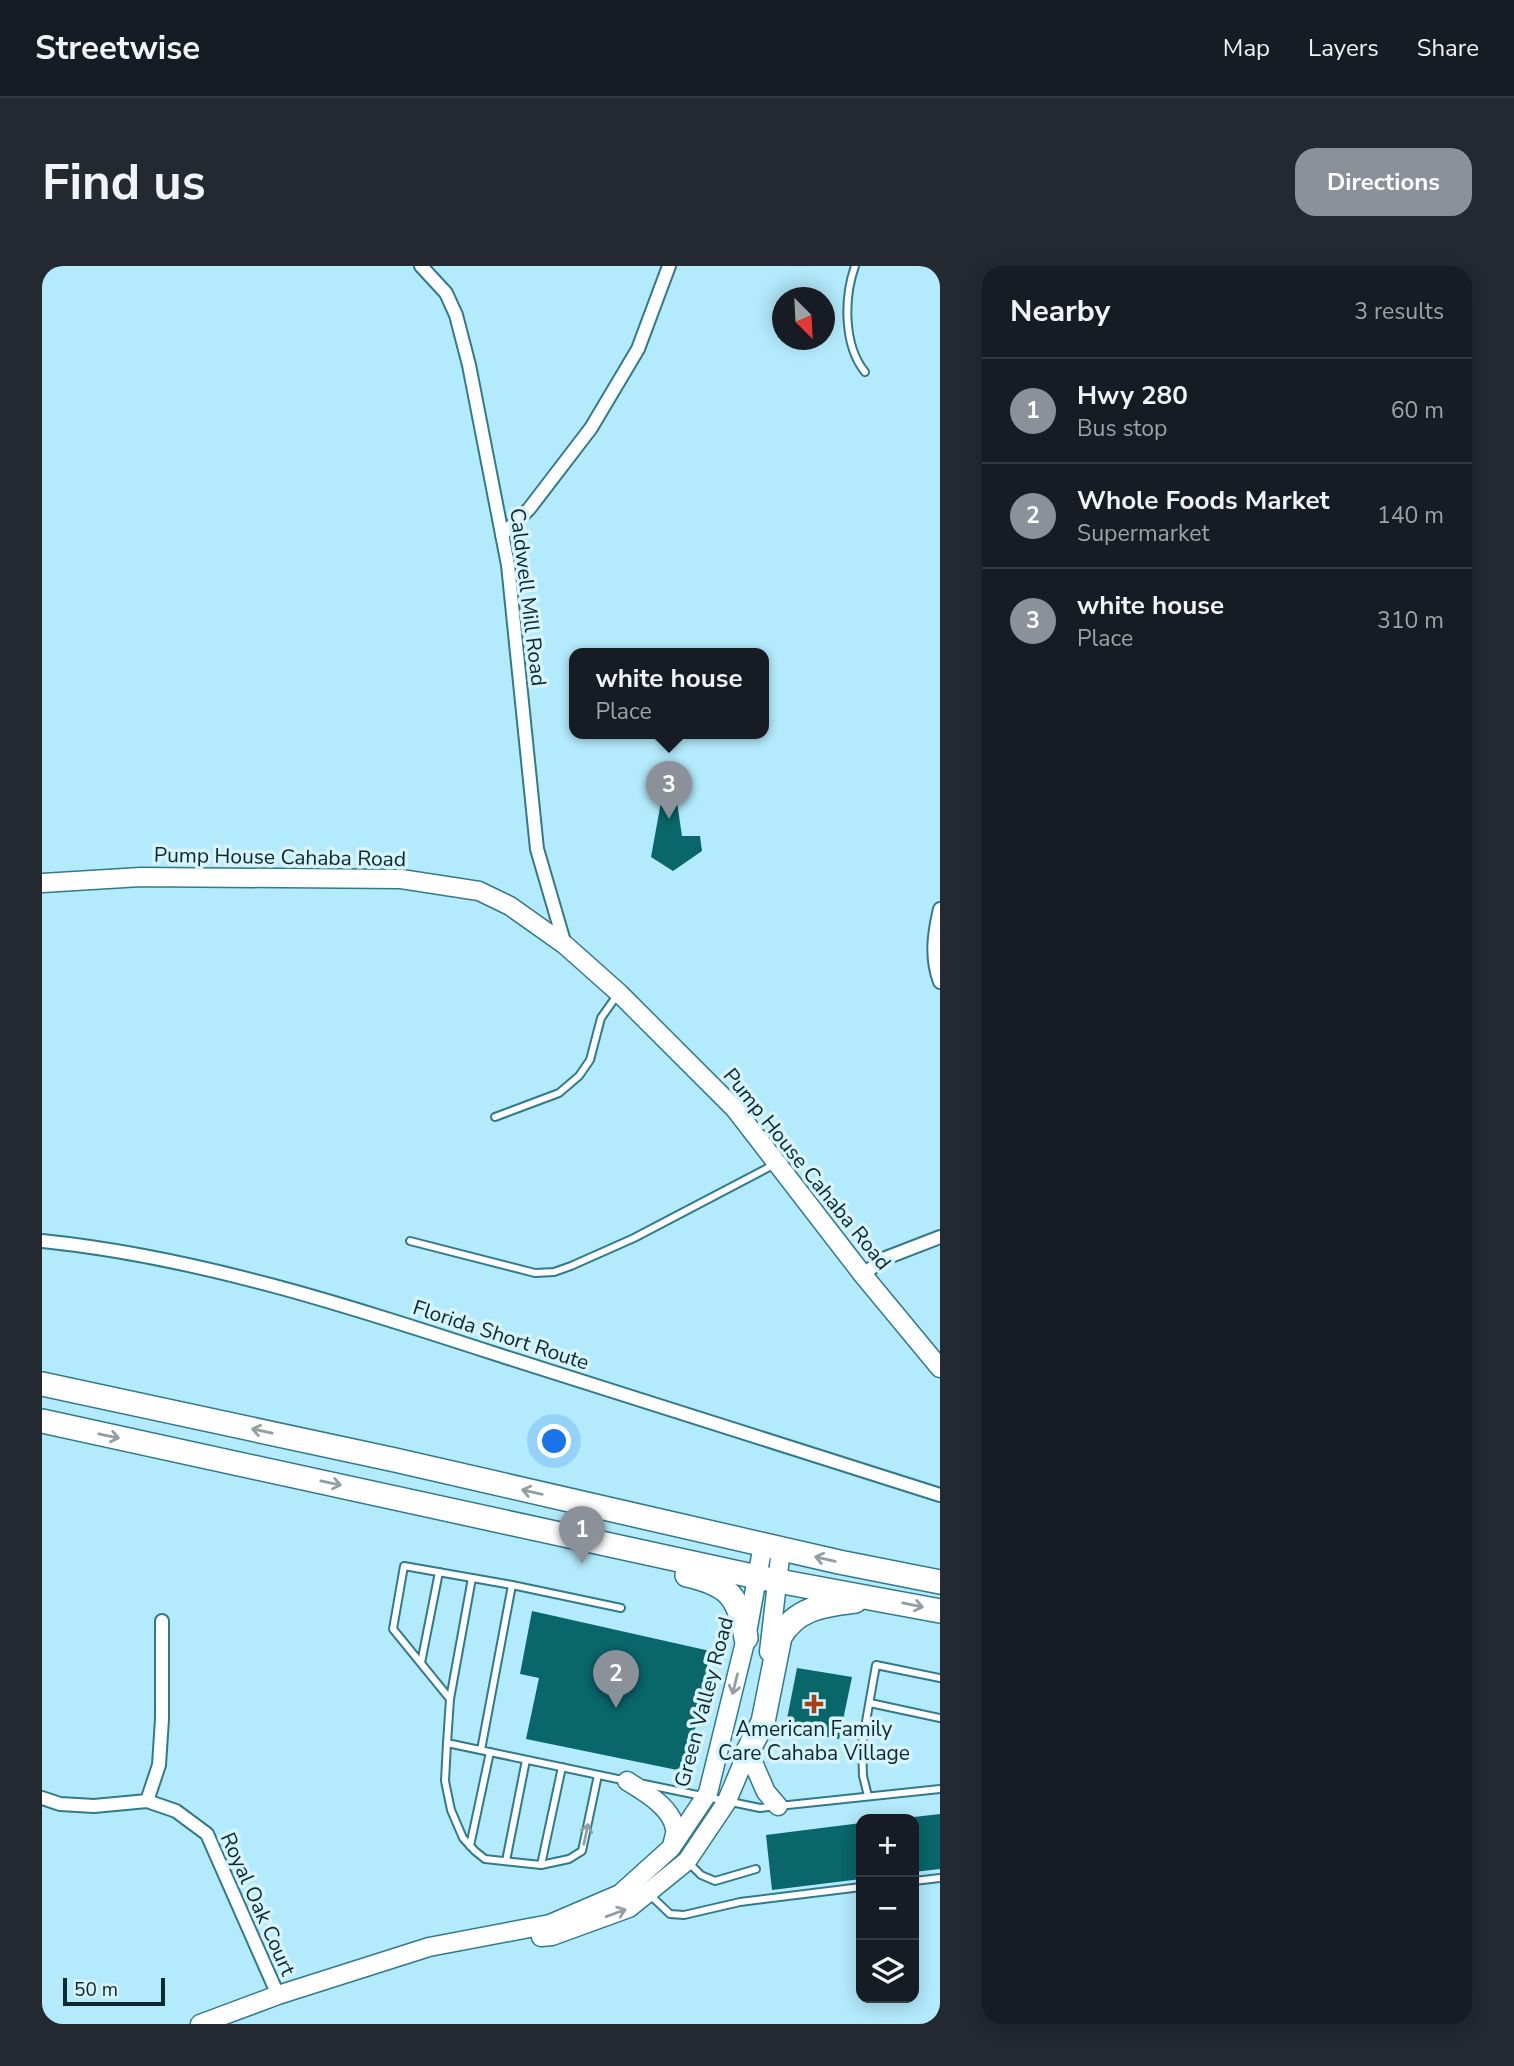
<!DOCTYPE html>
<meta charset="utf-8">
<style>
:root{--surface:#171b24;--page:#242831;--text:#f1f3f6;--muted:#9ea1a6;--line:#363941;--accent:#8c9099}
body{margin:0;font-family:"Nunito Sans",sans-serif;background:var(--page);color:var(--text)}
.controls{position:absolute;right:21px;bottom:21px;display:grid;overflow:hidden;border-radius:14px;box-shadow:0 4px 18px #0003}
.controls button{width:63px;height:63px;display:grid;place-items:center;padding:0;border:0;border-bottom:2px solid var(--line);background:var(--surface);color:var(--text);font:35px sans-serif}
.compass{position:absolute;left:730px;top:21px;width:63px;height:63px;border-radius:50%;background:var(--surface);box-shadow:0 4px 18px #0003;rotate:156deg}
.scale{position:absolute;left:21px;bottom:18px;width:102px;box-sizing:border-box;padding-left:7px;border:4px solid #0a2931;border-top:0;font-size:19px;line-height:24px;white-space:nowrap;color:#0a2931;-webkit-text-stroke:5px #d7f3fb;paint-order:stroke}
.you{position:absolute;left:513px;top:1176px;width:24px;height:24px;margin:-18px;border:5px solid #fff;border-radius:50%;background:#1a73e8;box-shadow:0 0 0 10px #1a73e833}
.badge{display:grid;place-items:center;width:46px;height:46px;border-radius:50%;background:var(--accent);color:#fff;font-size:23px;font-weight:700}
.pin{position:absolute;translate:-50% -58px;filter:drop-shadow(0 2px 4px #0008)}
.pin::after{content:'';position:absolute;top:37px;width:24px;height:21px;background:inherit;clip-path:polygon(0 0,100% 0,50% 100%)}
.popup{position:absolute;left:527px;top:382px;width:200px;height:91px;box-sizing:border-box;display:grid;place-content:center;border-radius:14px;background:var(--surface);filter:drop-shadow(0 2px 5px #0005);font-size:23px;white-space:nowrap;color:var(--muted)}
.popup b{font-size:26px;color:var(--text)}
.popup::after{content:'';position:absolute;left:50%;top:100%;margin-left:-14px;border:14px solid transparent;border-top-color:var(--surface)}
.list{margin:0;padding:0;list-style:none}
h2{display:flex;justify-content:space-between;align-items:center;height:91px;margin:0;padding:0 28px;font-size:30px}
h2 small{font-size:23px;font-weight:400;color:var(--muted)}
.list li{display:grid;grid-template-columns:46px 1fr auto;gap:21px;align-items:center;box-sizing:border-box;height:105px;padding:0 28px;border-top:2px solid var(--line)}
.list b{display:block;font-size:26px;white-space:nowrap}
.list p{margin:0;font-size:23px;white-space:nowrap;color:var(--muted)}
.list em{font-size:23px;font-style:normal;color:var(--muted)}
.icon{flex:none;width:38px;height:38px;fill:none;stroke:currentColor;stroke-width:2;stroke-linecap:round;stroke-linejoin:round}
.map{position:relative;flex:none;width:898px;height:1758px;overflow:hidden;border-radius:21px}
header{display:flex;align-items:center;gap:42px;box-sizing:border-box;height:98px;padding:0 35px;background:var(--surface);border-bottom:2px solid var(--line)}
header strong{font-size:33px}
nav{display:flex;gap:38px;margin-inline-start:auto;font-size:24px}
.intro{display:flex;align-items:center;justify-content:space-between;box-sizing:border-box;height:168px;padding:0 42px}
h1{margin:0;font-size:49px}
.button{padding:18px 32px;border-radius:21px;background:var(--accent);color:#fff;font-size:24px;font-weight:700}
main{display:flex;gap:42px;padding:0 42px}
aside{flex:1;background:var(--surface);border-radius:21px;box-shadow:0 4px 18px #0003}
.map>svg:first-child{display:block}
.building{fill:#096669}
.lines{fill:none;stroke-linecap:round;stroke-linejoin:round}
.lane-casing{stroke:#31798c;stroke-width:10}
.street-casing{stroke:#31798c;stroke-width:16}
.secondary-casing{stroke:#31798c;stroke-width:21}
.highway-casing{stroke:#31798c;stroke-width:26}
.lane{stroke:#fff;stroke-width:6}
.street{stroke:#fff;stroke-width:12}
.secondary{stroke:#fff;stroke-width:18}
.highway{stroke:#fff;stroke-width:23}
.oneway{stroke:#919fa2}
.poi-dot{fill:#a63f1a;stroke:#d7f3fb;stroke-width:2.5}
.labels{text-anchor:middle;stroke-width:7;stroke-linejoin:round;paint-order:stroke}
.street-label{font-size:21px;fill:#0a2931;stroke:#d7f3fb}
.poi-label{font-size:21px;fill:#0a2931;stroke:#d7f3fb}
</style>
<header>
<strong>Streetwise</strong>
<nav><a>Map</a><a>Layers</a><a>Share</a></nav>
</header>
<div class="intro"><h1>Find us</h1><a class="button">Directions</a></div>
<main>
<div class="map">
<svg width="898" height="1758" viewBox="0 0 898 1758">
<rect width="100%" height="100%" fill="#b3eafc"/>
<g class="building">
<path d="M 619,536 L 635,536 L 640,570 L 658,570 L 660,585 L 631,605 L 609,591 Z"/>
<path d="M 490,1345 L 668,1385 L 645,1506 L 484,1473 L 497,1412 L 478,1408 Z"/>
<path d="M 755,1402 L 810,1411 L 797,1473 L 743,1463 Z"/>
<path d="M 898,1548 L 898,1603 L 872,1606 L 872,1551 Z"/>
<path d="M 819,1557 L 819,1613 L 730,1624 L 724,1569 Z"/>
</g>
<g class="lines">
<g class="lane-casing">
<g id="lane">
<path d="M 813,0 C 802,31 801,79 823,106"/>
<path d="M 453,851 L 517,827 L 537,810 L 548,794 L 559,752 L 576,728"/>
<path d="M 368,975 L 493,1007 L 512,1006 L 529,1000 L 592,972 L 733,898"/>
<path d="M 470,1319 L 579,1342"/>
<path d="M 379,1397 L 397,1306"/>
<path d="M 408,1433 L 430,1312"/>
<path d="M 828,1437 L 898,1452"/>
<path d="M 405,1477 L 403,1515 L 409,1544 L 421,1572 L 433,1585 L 443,1593 L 499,1599 L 527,1593 L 540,1585 L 556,1509"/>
<path d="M 439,1484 L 470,1319 L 362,1300 L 351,1363 L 408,1433 L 405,1477 L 585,1515"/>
<path d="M 602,1518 L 718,1542 L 898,1523"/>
<path d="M 826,1530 L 821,1510 L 820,1478 L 834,1399 L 898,1412"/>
<path d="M 428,1580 L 448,1486"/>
<path d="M 464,1595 L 484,1494"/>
<path d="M 646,1596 L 659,1609 L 673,1615 L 714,1603"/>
<path d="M 499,1599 L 520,1501"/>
<path d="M 872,1615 L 898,1612"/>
<path d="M 607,1628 L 628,1648 L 642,1649 L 698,1636 L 819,1621"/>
</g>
</g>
<g class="street-casing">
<g id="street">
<path d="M 379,0 L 404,27 L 414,49 L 427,99 L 466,299 L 495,583 L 523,679"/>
<path d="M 460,269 L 487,243 L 549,162 L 596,83 L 627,0"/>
<path d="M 898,643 C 892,668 889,692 898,716"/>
<path d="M 0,975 C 157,991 310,1041 460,1090 C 606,1137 752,1184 898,1229"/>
<path d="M 821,1009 L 841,993 L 898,971"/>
<path d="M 0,1532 L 18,1538 L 52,1540 L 105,1535 L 134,1545 L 165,1568 L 236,1729"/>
<path d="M 105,1535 L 117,1499 L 120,1453 L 120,1355"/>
</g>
</g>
<g class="secondary-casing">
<g id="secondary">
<path d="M 0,617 L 99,611 L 359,613 L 437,625 L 468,640 L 523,679 L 577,727 L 693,843 L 821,1009 L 898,1102"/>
<path d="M 727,1386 L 739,1283"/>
<path d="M 706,1485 L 724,1526 L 736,1540"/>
<path d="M 585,1515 C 601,1525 630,1541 633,1563 C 634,1567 631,1575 630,1580"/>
<path d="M 499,1671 L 510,1670 L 587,1642 L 645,1595 L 684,1537 L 706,1485 L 708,1475"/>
<path d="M 158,1758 L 236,1729 L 387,1681 L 508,1658 L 578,1628 L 629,1582 L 666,1527 L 704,1372 L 721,1279"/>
</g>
</g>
<g class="highway-casing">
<g id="highway">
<path d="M 0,1118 L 353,1194 L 797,1296 L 898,1316"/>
<path d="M 0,1155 L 715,1311 L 898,1345"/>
<path d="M 645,1309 C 686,1318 697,1330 704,1372"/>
<path d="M 706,1485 L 721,1456 L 738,1371 C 754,1342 782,1339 813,1335"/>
</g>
</g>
<use href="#lane" class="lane"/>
<use href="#street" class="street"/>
<use href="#secondary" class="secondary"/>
<use href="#highway" class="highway"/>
</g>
<defs><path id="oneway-shaft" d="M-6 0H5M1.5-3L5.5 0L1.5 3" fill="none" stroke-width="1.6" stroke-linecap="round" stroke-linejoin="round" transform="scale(1.75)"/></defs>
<g class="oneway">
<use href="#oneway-shaft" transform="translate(220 1165) rotate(-168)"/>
<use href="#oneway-shaft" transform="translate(67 1170) rotate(12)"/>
<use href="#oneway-shaft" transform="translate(289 1217) rotate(12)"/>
<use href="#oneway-shaft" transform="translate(490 1226) rotate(-167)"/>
<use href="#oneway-shaft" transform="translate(783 1293) rotate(-167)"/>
<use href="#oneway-shaft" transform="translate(871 1339) rotate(12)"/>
<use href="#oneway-shaft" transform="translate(693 1418) rotate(104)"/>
<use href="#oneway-shaft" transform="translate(544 1568) rotate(-78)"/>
<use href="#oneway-shaft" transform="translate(574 1647) rotate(-20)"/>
</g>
<path class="poi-dot" d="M768.5 1427.5h7v7h7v7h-7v7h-7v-7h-7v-7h7z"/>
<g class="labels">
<g class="street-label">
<text transform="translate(486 331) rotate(83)" y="7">Caldwell Mill Road</text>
<text transform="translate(238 591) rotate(1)" y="7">Pump House Cahaba Road</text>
<text transform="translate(765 903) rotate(51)" y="7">Pump House Cahaba Road</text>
<text transform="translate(459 1069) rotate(18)" y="7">Florida Short Route</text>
<text transform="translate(662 1436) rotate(-75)" y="7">Green Valley Road</text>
<text transform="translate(216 1638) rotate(66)" y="7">Royal Oak Court</text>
</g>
<g class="poi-label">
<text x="772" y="1470">American Family<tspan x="772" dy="24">Care Cahaba Village</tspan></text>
</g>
</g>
</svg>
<div class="controls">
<button>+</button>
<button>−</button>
<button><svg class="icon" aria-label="layers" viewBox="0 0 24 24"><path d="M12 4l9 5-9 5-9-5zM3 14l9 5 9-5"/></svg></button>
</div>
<svg class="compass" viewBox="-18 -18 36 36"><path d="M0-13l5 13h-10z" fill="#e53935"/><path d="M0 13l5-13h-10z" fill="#9ea1a6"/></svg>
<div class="scale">50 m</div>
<div class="you"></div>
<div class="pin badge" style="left:540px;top:1298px">1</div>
<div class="pin badge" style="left:574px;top:1442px">2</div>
<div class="pin badge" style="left:627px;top:553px">3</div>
<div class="popup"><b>white house</b>Place</div>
</div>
<aside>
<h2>Nearby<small>3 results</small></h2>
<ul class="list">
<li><span class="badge">1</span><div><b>Hwy 280</b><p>Bus stop</p></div><em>60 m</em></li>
<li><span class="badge">2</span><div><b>Whole Foods Market</b><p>Supermarket</p></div><em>140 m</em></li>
<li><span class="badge">3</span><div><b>white house</b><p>Place</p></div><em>310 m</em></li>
</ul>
</aside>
</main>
